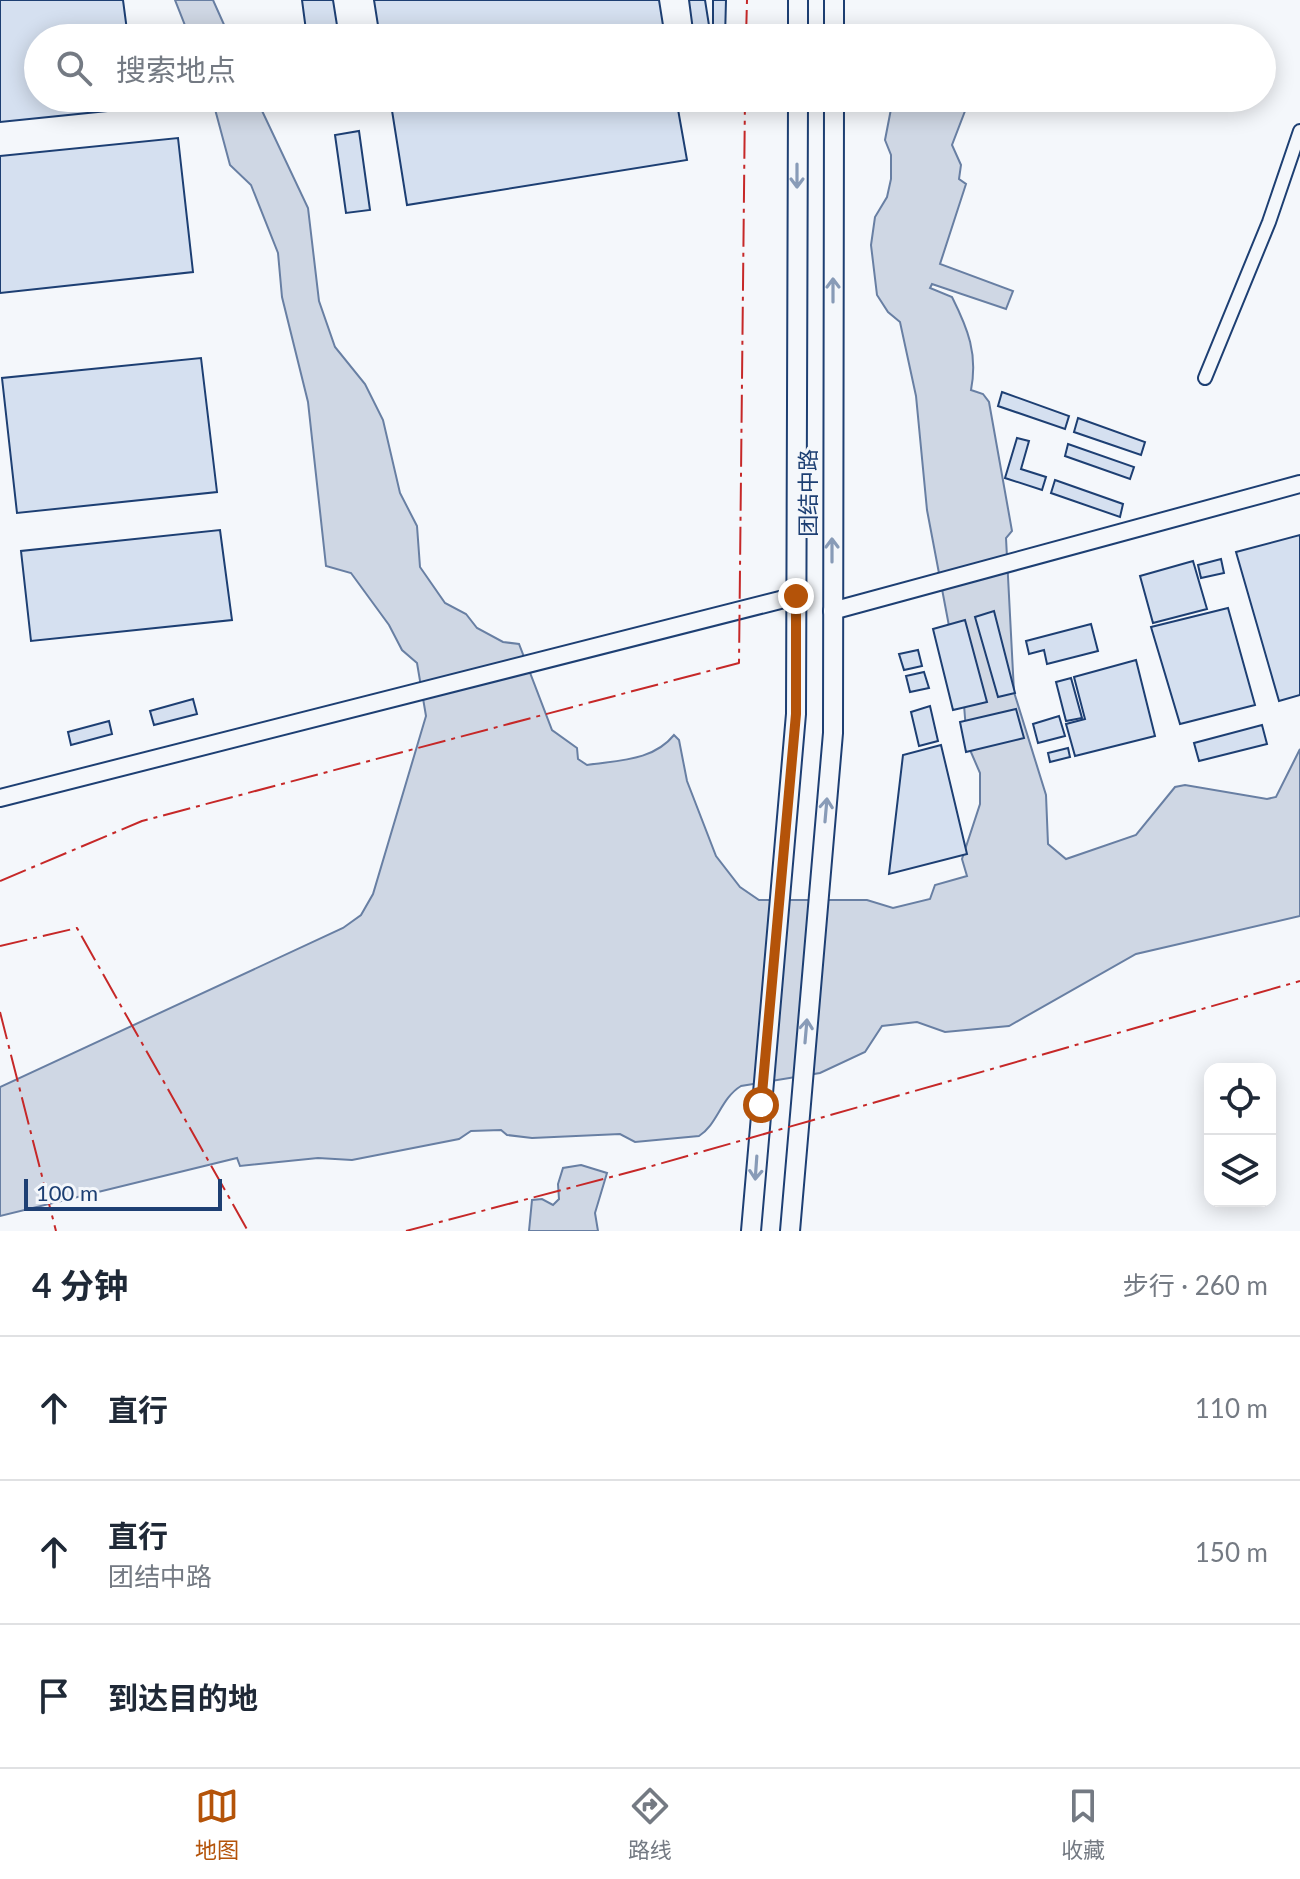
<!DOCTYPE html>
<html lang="zh">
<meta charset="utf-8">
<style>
:root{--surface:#fff;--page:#f6f6f7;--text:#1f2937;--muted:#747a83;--line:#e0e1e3;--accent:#b45309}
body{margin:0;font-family:Lato,"Noto Sans SC",sans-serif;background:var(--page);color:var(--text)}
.controls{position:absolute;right:24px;bottom:24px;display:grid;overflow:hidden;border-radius:16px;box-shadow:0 4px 20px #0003}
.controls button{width:72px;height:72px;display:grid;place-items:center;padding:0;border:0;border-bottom:2px solid var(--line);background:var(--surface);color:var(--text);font:40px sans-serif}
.scale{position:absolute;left:24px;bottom:20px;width:198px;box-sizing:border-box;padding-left:8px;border:4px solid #1d3f73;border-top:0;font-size:22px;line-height:28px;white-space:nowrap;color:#1d3f73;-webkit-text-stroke:6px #f4f7fb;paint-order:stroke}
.stop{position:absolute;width:24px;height:24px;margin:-18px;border:6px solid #b45309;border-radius:50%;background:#fff}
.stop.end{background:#b45309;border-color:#fff;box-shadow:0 2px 8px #0008}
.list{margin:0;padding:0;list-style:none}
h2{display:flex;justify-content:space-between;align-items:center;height:104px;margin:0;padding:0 32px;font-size:34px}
h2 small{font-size:26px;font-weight:400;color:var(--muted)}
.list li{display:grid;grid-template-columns:52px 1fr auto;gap:24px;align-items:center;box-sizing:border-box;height:144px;padding:0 32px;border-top:2px solid var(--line)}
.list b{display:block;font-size:30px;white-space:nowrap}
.list p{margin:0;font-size:26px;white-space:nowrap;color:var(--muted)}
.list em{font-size:26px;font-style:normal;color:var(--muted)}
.icon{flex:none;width:44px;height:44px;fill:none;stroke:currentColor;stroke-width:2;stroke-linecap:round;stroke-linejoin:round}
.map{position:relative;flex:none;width:1300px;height:1231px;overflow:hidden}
.search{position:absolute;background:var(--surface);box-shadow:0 4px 20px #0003;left:24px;right:24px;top:24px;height:88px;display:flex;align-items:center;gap:20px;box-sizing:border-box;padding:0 28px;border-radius:44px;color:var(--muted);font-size:30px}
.sheet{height:536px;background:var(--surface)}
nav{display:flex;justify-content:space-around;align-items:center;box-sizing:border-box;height:112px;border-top:2px solid var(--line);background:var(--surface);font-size:22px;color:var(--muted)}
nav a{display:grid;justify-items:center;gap:4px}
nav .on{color:var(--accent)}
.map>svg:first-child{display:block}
.water{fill:#cfd7e4;stroke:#687fa3;stroke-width:2}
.building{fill:#d5e0f0;stroke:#1d3f73;stroke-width:2}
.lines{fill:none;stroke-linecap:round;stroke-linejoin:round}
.street-casing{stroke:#1d3f73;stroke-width:16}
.secondary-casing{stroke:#1d3f73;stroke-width:20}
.primary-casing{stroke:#1d3f73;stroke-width:22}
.street{stroke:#f4f7fb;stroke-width:12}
.secondary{stroke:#f4f7fb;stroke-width:16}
.primary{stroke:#f4f7fb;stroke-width:18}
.power{stroke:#c62828;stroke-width:2;stroke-dasharray:28 6 4 6;stroke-linecap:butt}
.oneway{stroke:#889bb7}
.route{stroke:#b45309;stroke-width:10}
.labels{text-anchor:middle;stroke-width:6;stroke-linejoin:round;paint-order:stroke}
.street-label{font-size:22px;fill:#1d3f73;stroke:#f4f7fb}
</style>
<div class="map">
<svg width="1300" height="1231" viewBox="0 0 1300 1231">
<rect width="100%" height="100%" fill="#f4f7fb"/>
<g class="water">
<path d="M 175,0 L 213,0 L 230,38 L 190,38 Z"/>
<path d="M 212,98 L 256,98 L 308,208 L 319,301 L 335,347 L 365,384 L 383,420 L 400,493 L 417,526 L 420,567 L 445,603 L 466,614 L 477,628 L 503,642 L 519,644 L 552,730 L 577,748 L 578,759 L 587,765 C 619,760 653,761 674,735 L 679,740 L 687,781 L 716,856 L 740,887 L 759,900 L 867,900 L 893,908 L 930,899 L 935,885 L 967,876 L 962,859 L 980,804 L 980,773 L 967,743 L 964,705 L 927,510 L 916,396 L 900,322 L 888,312 L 877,295 L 871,245 L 875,217 L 887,197 L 891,179 L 891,155 L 885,140 L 891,109 L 904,111 L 908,98 L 970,98 L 952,145 L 961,165 L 959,179 L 966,184 L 940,264 L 1013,291 L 1006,309 L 932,284 L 930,288 L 952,297 C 968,329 978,354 971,390 L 983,394 L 989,402 L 1012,531 L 1006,538 L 1014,692 L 1046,795 L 1048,844 L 1066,859 L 1136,835 L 1175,787 L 1185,785 L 1267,799 L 1276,797 L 1300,749 L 1300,916 L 1136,954 L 1009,1026 L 945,1032 L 917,1022 L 882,1026 L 865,1052 L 820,1073 L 741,1086 C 721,1098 717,1125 699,1136 L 635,1142 L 620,1134 L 532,1138 L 507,1135 L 501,1130 L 471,1131 L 459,1139 L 352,1160 L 318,1158 L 240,1166 L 237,1158 L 0,1216 L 0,1087 L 343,928 L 361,915 L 373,894 L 426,716 L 417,663 L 402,650 L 389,625 L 351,573 L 326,566 L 308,402 L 282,297 L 278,253 L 251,185 L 230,165 Z"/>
<path d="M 581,1165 L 607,1173 L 595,1213 L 598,1231 L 529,1231 L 532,1200 L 542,1199 L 553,1205 L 559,1199 L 558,1184 L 563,1168 Z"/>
</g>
<g class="building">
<path d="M 0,0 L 123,0 L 128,38 L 38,38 L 38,98 L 134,98 L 136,108 L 0,122 Z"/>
<path d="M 302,0 L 333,0 L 339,38 L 307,38 Z"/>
<path d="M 374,0 L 659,0 L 665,38 L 380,38 Z"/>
<path d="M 689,0 L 705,0 L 711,38 L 694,38 Z"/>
<path d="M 713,0 L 726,0 L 725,38 L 713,38 Z"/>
<path d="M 390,98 L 676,98 L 687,160 L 407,205 Z"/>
<path d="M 359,131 L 370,210 L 346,213 L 335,135 Z"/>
<path d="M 178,138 L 193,272 L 0,293 L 0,156 Z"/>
<path d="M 201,358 L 217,492 L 17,513 L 2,378 Z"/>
<path d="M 1002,392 L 1069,416 L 1065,429 L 998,406 Z"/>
<path d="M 1078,418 L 1145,442 L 1141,455 L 1074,432 Z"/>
<path d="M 1017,438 L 1029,441 L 1021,469 L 1046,477 L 1042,490 L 1005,478 Z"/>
<path d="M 1068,444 L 1134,467 L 1130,479 L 1065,456 Z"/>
<path d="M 1055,480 L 1123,504 L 1120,517 L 1051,493 Z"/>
<path d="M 220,530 L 232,620 L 31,641 L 21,551 Z"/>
<path d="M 1300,535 L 1300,695 L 1279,701 L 1236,552 Z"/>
<path d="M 1221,559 L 1224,573 L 1201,578 L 1198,565 Z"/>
<path d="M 1193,561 L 1207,609 L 1153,623 L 1140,576 Z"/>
<path d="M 1228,608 L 1255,705 L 1180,724 L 1151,627 Z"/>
<path d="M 994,611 L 1015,693 L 998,697 L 975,617 Z"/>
<path d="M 965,620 L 987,702 L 953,710 L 933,629 Z"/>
<path d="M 1091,624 L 1098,651 L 1047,664 L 1044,650 L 1029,654 L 1026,641 Z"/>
<path d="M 918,650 L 922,666 L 904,670 L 899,654 Z"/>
<path d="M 1136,660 L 1155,736 L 1075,756 L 1066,724 L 1085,719 L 1074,677 Z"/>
<path d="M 924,672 L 929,688 L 910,692 L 906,676 Z"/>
<path d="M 1071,678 L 1082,718 L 1066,721 L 1056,682 Z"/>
<path d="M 193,699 L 197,714 L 154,725 L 150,711 Z"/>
<path d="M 930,706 L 938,741 L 919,746 L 911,712 Z"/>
<path d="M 1016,709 L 1024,738 L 966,752 L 960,722 Z"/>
<path d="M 1059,716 L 1065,736 L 1038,743 L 1033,724 Z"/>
<path d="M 109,721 L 112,734 L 71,745 L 68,732 Z"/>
<path d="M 1262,725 L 1267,744 L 1199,761 L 1194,743 Z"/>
<path d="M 941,745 L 967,854 L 889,874 L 903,755 Z"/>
<path d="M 1068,748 L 1070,757 L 1050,762 L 1048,753 Z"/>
</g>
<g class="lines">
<g class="street-casing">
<path id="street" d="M 1205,378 L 1269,222 L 1300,131"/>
</g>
<g class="secondary-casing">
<g id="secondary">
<path d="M 832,611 L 1300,484"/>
<path d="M 0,798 L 796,596"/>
</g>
</g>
<g class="primary-casing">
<g id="primary">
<path d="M 798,0 L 798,38"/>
<path d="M 834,38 L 834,0"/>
<path d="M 751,1231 L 796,714 L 798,98"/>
<path d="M 790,1231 L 833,733 L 834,98"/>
</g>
</g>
<use href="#street" class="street"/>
<use href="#secondary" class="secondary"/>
<use href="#primary" class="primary"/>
<g class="power">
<path d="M 746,38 L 747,0"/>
<path d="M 0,881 L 142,821 L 739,663 L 745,98"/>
<path d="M 0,946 L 77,928 L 248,1231"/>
<path d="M 0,1012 L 56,1231"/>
<path d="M 406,1231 L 645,1168 L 1300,981"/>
</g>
</g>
<defs><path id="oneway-shaft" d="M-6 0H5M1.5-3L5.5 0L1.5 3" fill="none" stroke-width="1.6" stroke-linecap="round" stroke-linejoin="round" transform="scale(2)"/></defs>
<g class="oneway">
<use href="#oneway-shaft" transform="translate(797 176) rotate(90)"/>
<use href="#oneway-shaft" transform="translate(833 290) rotate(-90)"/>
<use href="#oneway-shaft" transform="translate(832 550) rotate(-90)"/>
<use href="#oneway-shaft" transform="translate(826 810) rotate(-85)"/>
<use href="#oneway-shaft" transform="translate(806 1031) rotate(-85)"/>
<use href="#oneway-shaft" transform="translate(756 1168) rotate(94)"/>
</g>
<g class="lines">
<path class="route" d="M 761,1105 L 796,714 L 796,596"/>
</g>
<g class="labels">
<g class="street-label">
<text transform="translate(808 493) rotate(-90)" y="8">团结中路</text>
</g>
</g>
</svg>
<div class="controls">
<button><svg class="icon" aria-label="locate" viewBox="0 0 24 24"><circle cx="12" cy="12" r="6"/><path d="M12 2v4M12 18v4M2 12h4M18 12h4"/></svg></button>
<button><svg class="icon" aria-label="layers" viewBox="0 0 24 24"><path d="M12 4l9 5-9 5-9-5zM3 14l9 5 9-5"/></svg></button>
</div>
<div class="scale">100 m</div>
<div class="stop" style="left:761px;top:1105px"></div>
<div class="stop end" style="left:796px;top:596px"></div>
<div class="search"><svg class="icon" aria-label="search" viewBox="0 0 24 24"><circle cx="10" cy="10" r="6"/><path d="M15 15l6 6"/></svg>搜索地点</div>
</div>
<section class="sheet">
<h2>4 分钟<small>步行 · 260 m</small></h2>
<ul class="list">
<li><svg class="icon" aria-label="ahead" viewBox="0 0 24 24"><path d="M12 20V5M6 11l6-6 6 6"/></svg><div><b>直行</b></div><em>110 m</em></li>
<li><svg class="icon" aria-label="ahead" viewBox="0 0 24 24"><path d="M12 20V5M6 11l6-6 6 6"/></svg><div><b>直行</b><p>团结中路</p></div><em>150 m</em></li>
<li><svg class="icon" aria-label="arrive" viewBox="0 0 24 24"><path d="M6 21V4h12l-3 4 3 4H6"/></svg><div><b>到达目的地</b></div></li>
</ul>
</section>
<nav>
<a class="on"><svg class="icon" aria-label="map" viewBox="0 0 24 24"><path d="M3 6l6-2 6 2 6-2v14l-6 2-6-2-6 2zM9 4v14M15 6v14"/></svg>地图</a>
<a><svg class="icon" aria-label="directions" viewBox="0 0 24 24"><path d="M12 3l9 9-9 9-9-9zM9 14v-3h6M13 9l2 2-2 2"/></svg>路线</a>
<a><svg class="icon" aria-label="saved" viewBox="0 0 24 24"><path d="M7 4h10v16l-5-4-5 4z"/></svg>收藏</a>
</nav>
